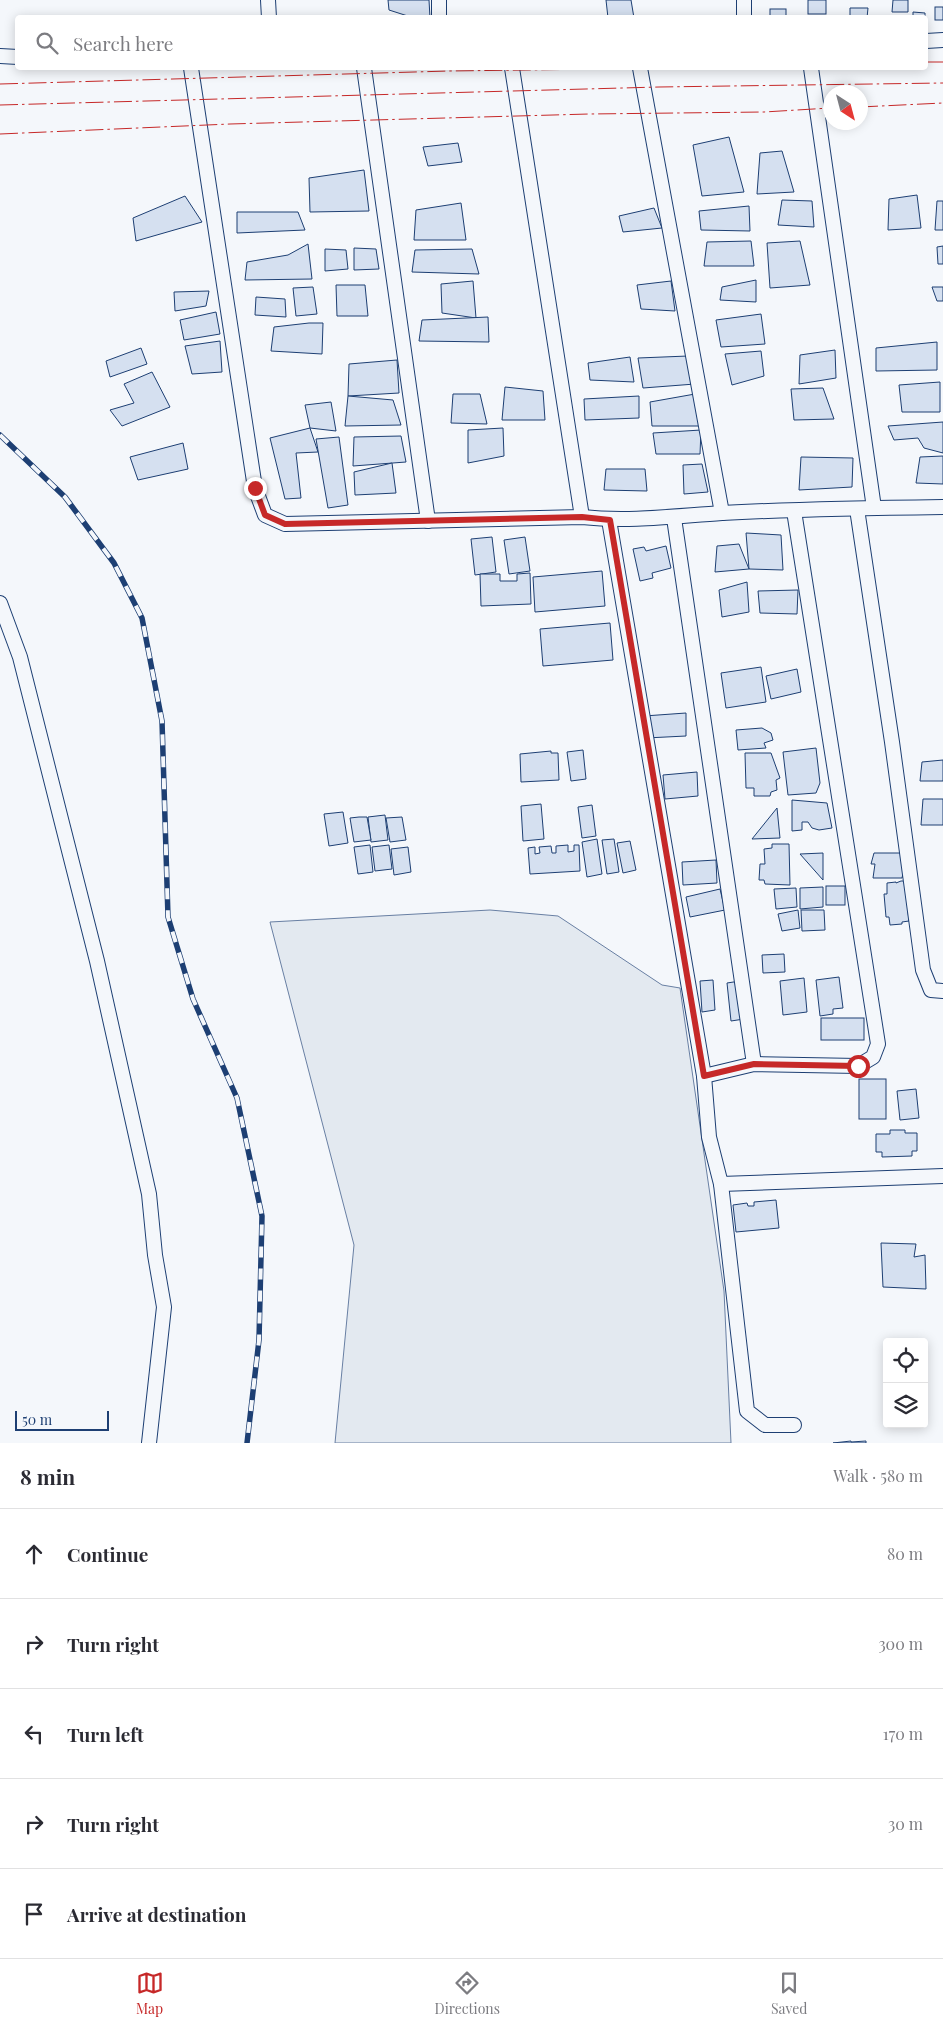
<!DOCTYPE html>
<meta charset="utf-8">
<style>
:root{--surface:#fff;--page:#f7f7f7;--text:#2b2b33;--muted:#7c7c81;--line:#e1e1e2;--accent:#c62828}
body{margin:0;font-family:"Playfair Display",serif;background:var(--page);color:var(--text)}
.controls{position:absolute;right:15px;bottom:15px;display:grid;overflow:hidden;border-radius:5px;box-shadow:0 2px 12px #0003}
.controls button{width:45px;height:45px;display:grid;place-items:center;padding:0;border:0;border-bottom:1px solid var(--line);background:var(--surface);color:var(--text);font:25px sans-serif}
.compass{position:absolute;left:823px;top:85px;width:45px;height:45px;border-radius:50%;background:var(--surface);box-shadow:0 2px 12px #0003;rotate:144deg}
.scale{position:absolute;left:15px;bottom:12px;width:94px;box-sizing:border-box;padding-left:5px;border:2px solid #1d3f73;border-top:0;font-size:14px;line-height:18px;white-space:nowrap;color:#1d3f73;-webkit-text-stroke:4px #f4f7fb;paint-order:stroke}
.stop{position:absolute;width:15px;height:15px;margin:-11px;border:4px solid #c62828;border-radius:50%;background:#fff}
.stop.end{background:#c62828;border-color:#fff;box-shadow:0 1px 5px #0008}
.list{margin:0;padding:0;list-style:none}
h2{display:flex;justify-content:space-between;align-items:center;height:65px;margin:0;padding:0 20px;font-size:21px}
h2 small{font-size:16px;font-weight:400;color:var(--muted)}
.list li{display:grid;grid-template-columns:32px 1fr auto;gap:15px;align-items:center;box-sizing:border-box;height:90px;padding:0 20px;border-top:1px solid var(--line)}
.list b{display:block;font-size:19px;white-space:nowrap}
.list em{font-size:16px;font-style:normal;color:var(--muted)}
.icon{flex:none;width:28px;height:28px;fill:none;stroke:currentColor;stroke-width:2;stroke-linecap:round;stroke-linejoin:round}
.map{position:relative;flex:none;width:943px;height:1443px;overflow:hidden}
.search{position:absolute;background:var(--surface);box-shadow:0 2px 12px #0003;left:15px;right:15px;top:15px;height:55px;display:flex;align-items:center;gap:12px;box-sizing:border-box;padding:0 18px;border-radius:5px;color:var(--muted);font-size:19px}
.sheet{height:515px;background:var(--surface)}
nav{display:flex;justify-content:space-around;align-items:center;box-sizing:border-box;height:70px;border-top:1px solid var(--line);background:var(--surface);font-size:14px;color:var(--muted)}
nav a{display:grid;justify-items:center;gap:2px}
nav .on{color:var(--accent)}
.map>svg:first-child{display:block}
.green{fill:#e3e9f0;stroke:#687fa3}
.building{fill:#d5e0f0;stroke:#1d3f73}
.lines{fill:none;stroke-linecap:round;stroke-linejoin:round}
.minor-casing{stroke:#1d3f73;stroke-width:16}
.minor{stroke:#f4f7fb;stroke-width:14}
.rail-casing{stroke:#1d3f73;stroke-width:5.5}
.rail{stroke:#f4f7fb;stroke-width:4;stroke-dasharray:11;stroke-linecap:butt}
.power{stroke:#c62828;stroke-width:1;stroke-dasharray:18 4 2.5 4;stroke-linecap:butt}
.route{stroke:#c62828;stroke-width:6}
</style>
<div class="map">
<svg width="943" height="1443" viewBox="0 0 943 1443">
<rect width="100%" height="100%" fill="#f4f7fb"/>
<path class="green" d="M 490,910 L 558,916 L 662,985 L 680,988 L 724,1291 L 731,1443 L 335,1443 L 354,1245 L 270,922 Z"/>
<g class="building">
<path d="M 388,0 L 429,0 L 430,18 L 414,18 L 389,10 Z"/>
<path d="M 606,0 L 631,0 L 634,18 L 608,18 Z"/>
<rect x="808" y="0" width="18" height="14"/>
<path d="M 893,0 L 908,0 L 908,12 L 892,12 Z"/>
<rect x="935" y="7" width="8" height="13"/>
<path d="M 850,8 L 868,8 L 867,18 L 850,18 Z"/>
<rect x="770" y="9" width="16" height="9"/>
<path d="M 913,12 L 925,13 L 925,18 L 913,18 Z"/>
<path d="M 729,137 L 744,192 L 702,196 L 693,145 Z"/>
<path d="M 458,143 L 462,162 L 428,166 L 423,147 Z"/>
<path d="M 782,151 L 794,192 L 757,194 L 760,153 Z"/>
<path d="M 364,170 L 369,211 L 310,212 L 309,178 Z"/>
<path d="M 917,195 L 921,228 L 888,230 L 889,199 Z"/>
<path d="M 185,196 L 202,222 L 136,241 L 133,218 Z"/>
<path d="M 782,200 L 812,201 L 814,227 L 778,225 Z"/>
<path d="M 937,201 L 943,201 L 943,230 L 935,230 Z"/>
<path d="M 461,203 L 466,240 L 414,240 L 416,210 Z"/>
<path d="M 749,206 L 750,231 L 701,230 L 699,211 Z"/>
<path d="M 654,208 L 662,228 L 623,232 L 619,216 Z"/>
<path d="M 237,212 L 298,212 L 305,230 L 237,233 Z"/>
<path d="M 751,241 L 754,266 L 704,266 L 707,242 Z"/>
<path d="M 800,241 L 810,285 L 770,288 L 767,243 Z"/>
<path d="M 308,244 L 312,279 L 245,280 L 247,262 L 288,255 Z"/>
<path d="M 943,246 L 943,264 L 938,264 L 937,247 Z"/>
<path d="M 354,248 L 376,249 L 379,269 L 354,270 Z"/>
<path d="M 325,249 L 346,250 L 348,269 L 325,271 Z"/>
<path d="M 472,249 L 479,274 L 412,272 L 415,250 Z"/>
<path d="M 756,280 L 756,302 L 720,300 L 722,287 Z"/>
<path d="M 473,281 L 476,318 L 442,313 L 441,284 Z"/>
<path d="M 671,281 L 675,311 L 641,309 L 637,285 Z"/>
<path d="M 336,285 L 365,285 L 368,316 L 337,316 Z"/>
<path d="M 313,287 L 317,314 L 296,316 L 293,288 Z"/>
<path d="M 932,287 L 943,287 L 943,301 L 937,301 Z"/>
<path d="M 209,291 L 206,306 L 175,311 L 174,292 Z"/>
<path d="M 256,297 L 285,299 L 286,317 L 255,315 Z"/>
<path d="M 216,312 L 220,334 L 184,340 L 180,320 Z"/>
<path d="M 761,314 L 765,344 L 721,347 L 716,320 Z"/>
<path d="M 488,317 L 489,342 L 419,341 L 422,320 Z"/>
<path d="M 309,323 L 323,323 L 322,354 L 271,351 L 274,327 Z"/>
<path d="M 220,341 L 222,372 L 192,374 L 185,346 Z"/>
<path d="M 937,342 L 937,370 L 876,371 L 876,348 Z"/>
<path d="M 141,348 L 147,364 L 110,377 L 106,361 Z"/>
<path d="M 835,350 L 836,378 L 799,384 L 800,355 Z"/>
<path d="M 761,351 L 764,376 L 732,385 L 725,354 Z"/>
<path d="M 688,356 L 695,384 L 643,388 L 638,358 Z"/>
<path d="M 630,357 L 634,382 L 590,380 L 588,363 Z"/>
<path d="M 397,360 L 399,393 L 348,396 L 349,364 Z"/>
<path d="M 152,372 L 170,407 L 122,426 L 110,410 L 134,403 L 124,384 Z"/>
<path d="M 940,382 L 940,412 L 902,412 L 899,385 Z"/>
<path d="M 505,387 L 543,391 L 545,420 L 502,420 Z"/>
<path d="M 823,388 L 834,419 L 794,420 L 791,389 Z"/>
<path d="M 453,394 L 480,394 L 487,424 L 451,423 Z"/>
<path d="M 695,394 L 702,426 L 652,426 L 650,402 Z"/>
<path d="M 348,396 L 393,400 L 401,425 L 345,426 Z"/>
<path d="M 639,396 L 639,418 L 585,420 L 584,399 Z"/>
<path d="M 331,402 L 336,431 L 310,428 L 305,405 Z"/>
<path d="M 943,422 L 943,453 L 924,448 L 918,438 L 894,440 L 888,426 Z"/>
<path d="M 310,428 L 318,452 L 296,453 L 301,498 L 285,499 L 270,438 Z"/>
<path d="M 503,428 L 504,456 L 468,463 L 468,430 Z"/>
<path d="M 701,430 L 700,454 L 656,454 L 653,433 Z"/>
<path d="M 401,436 L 406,462 L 353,466 L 354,437 Z"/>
<path d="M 339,437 L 348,505 L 328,508 L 316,439 Z"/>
<path d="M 183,443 L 188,469 L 138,480 L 130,457 Z"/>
<path d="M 943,456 L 943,484 L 916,483 L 920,457 Z"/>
<path d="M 801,457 L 853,458 L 852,487 L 799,490 Z"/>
<path d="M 392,463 L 396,493 L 355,495 L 354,472 Z"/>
<path d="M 702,464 L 708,492 L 684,494 L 683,465 Z"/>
<path d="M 606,469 L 645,469 L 647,491 L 604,490 Z"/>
<path d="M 746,533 L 781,535 L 783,570 L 749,569 Z"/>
<path d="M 492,537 L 496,572 L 475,575 L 471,539 Z"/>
<path d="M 525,537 L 530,571 L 509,574 L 504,540 Z"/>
<path d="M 739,544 L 749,569 L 715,572 L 717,546 Z"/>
<path d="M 666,546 L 671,568 L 652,573 L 653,578 L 640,581 L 633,549 L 644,547 L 646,551 Z"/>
<path d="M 602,571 L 605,606 L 535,612 L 533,577 Z"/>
<path d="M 530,573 L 531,604 L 481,606 L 480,574 L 500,574 L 500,581 L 517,581 L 517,574 Z"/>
<path d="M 747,582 L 749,612 L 722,617 L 719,590 Z"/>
<path d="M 798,590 L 797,614 L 760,613 L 758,591 Z"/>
<path d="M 610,623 L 613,660 L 543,666 L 540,629 Z"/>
<path d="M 761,667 L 766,702 L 726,708 L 721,673 Z"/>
<path d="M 797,669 L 801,692 L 771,699 L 766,676 Z"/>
<path d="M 686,713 L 686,736 L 646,738 L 644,716 Z"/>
<path d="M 762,728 L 771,733 L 773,740 L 764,743 L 766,748 L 738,750 L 736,730 Z"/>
<path d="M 816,748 L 820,783 L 816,793 L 788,795 L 783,752 Z"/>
<path d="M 583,750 L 586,779 L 571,781 L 567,752 Z"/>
<path d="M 551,751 L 551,753 L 558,753 L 559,780 L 521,782 L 520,754 Z"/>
<path d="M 745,753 L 771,753 L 780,778 L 776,780 L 777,790 L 771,792 L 770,796 L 754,796 L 754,788 L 746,788 Z"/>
<path d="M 943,760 L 943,781 L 920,781 L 922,762 Z"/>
<path d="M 697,772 L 698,796 L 665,799 L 663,775 Z"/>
<path d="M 923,799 L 943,799 L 943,825 L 921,825 Z"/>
<path d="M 792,800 L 827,803 L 832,828 L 819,830 L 812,828 L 808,822 L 802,822 L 802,830 L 792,831 Z"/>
<path d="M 541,804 L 544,839 L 523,841 L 521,806 Z"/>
<path d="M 592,805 L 596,836 L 582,838 L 578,807 Z"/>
<path d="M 777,808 L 780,838 L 752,839 Z"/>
<path d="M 343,812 L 348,843 L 329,846 L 324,814 Z"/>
<path d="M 385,815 L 388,840 L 371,842 L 368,817 Z"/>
<path d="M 359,817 L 367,817 L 371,840 L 354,842 L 350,818 Z"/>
<path d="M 402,817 L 406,840 L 390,842 L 386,818 Z"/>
<path d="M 597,839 L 602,874 L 587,877 L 582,842 Z"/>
<path d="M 614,839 L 619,872 L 607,874 L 602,840 Z"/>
<path d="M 630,841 L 636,870 L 623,873 L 617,843 Z"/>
<path d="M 772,844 L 789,844 L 790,885 L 765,884 L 764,880 L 759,880 L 760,864 L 765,864 L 764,849 L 772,848 Z"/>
<path d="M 370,845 L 373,872 L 358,874 L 354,847 Z"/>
<path d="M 389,845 L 392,869 L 375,871 L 372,847 Z"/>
<path d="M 568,845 L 568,852 L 574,851 L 574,845 L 579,845 L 580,871 L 530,874 L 528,848 L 535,847 L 535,854 L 540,853 L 539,847 L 551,846 L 552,853 L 556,853 L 556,846 Z"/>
<path d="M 408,847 L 411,872 L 394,875 L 391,849 Z"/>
<path d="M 823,853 L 823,880 L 800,854 Z"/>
<path d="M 874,853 L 903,853 L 905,864 L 902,878 L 873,878 L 875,864 L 871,864 Z"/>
<path d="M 716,860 L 717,883 L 683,885 L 682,862 Z"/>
<path d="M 901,881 L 905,881 L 909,921 L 902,922 L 902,924 L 890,925 L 889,917 L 886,917 L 884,894 L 887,894 L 887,883 L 896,882 L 896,883 Z"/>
<rect x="826" y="886" width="19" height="19"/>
<path d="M 823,887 L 823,907 L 800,909 L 800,888 Z"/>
<path d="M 796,888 L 797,907 L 776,909 L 774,889 Z"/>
<path d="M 720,889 L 725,910 L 690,917 L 686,897 Z"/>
<path d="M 798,910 L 800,928 L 782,931 L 778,914 Z"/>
<path d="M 801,910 L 824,910 L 825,930 L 802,931 Z"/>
<path d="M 784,954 L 785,972 L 763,973 L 762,955 Z"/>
<path d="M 839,977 L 843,1008 L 833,1009 L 833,1014 L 820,1016 L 816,980 Z"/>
<path d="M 804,978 L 807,1012 L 783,1015 L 780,981 Z"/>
<path d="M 713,980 L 715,1010 L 702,1012 L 700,981 Z"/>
<path d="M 740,981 L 744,1019 L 731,1021 L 727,983 Z"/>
<rect x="821" y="1018" width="43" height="22"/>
<rect x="859" y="1079" width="27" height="40"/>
<path d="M 916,1089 L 919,1118 L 900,1120 L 897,1091 Z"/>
<path d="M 890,1130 L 905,1130 L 905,1133 L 917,1133 L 917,1151 L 912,1151 L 912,1156 L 882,1157 L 882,1152 L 876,1152 L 876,1134 L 890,1134 Z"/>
<path d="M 776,1200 L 779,1228 L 736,1232 L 733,1205 L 747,1203 L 748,1206 L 754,1206 L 754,1202 Z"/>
<path d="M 881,1243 L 916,1244 L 914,1257 L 925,1255 L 926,1289 L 883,1287 Z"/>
<path d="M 851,1441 L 851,1442 L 866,1441 L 866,1443 L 833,1443 Z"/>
</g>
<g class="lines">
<g class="minor-casing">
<g id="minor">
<path d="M 268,0 L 269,18"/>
<path d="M 439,18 L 439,0"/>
<path d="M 744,18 L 744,0"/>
<path d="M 926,41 L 943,40"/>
<path d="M 0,56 L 18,57"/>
<path d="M 191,68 L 255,488 L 265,515 L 285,524 L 582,517 C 629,522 675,516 722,513 C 796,509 869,508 943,507"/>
<path d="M 364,68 L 428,521"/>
<path d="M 512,68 L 582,517"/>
<path d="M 640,68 L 722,513"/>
<path d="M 811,68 L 874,508"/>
<path d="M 857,509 L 892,742 L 923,970 L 931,990 L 943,991"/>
<path d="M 674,518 L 754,1064"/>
<path d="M 609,520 L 704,1076 L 709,1137 L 721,1184 L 943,1176"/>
<path d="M 0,603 L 20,657 L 63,827 L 97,961 L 149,1194 L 155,1255 L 164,1307 L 149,1443"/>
<path d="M 704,1076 L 754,1064 L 858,1066 L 873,1057 L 878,1044 L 794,511"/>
<path d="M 721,1184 L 747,1411 L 765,1425 L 794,1425"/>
</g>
</g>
<use href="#minor" class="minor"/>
<g class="rail-casing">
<path id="rail" d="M 0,435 L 65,497 L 114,563 L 142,618 L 162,721 L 168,917 L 193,999 L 237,1098 L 262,1216 L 259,1340 L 247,1443"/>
</g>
<use href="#rail" class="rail"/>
<g class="power">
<path d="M 926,62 L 943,62"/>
<path d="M 0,84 L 449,71 L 679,68"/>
<path d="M 0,105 L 659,87 L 943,83"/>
<path d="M 860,107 L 943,103"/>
<path d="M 0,134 L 230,124 L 589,114 L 764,112 L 830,108"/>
</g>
</g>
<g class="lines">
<path class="route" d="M 255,488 L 265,515 L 285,524 L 582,517 L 610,520 L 704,1076 L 754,1064 L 858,1066"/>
</g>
</svg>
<div class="controls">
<button><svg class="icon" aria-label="locate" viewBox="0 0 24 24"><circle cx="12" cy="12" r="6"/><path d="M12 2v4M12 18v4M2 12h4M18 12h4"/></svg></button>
<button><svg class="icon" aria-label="layers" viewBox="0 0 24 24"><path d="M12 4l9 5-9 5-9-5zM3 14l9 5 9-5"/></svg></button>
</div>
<svg class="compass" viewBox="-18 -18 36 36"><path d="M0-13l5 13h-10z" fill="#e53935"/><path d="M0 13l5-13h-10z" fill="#7c7c81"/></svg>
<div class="scale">50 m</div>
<div class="stop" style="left:858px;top:1066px"></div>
<div class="stop end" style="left:255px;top:488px"></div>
<div class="search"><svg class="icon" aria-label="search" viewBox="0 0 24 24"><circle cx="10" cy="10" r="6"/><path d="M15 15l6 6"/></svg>Search here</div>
</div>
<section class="sheet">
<h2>8 min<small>Walk · 580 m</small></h2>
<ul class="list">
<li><svg class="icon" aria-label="ahead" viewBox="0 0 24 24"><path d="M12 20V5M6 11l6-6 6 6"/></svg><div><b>Continue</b></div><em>80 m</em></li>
<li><svg class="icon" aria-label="right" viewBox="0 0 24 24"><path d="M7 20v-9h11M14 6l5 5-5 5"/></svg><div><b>Turn right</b></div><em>300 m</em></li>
<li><svg class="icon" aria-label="left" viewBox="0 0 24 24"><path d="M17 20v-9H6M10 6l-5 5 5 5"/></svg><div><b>Turn left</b></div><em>170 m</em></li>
<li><svg class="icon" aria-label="right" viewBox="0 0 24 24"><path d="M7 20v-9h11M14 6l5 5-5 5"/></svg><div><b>Turn right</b></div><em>30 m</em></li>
<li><svg class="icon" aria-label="arrive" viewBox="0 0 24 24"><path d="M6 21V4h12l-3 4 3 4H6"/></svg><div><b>Arrive at destination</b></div></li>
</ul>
</section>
<nav>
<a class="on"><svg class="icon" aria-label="map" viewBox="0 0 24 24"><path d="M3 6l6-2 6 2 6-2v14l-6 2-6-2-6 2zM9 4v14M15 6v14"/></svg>Map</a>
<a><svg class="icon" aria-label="directions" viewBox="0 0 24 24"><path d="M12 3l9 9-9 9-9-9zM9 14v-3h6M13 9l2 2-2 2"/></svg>Directions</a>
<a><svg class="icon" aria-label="saved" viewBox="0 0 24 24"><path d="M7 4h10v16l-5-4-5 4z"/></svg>Saved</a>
</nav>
